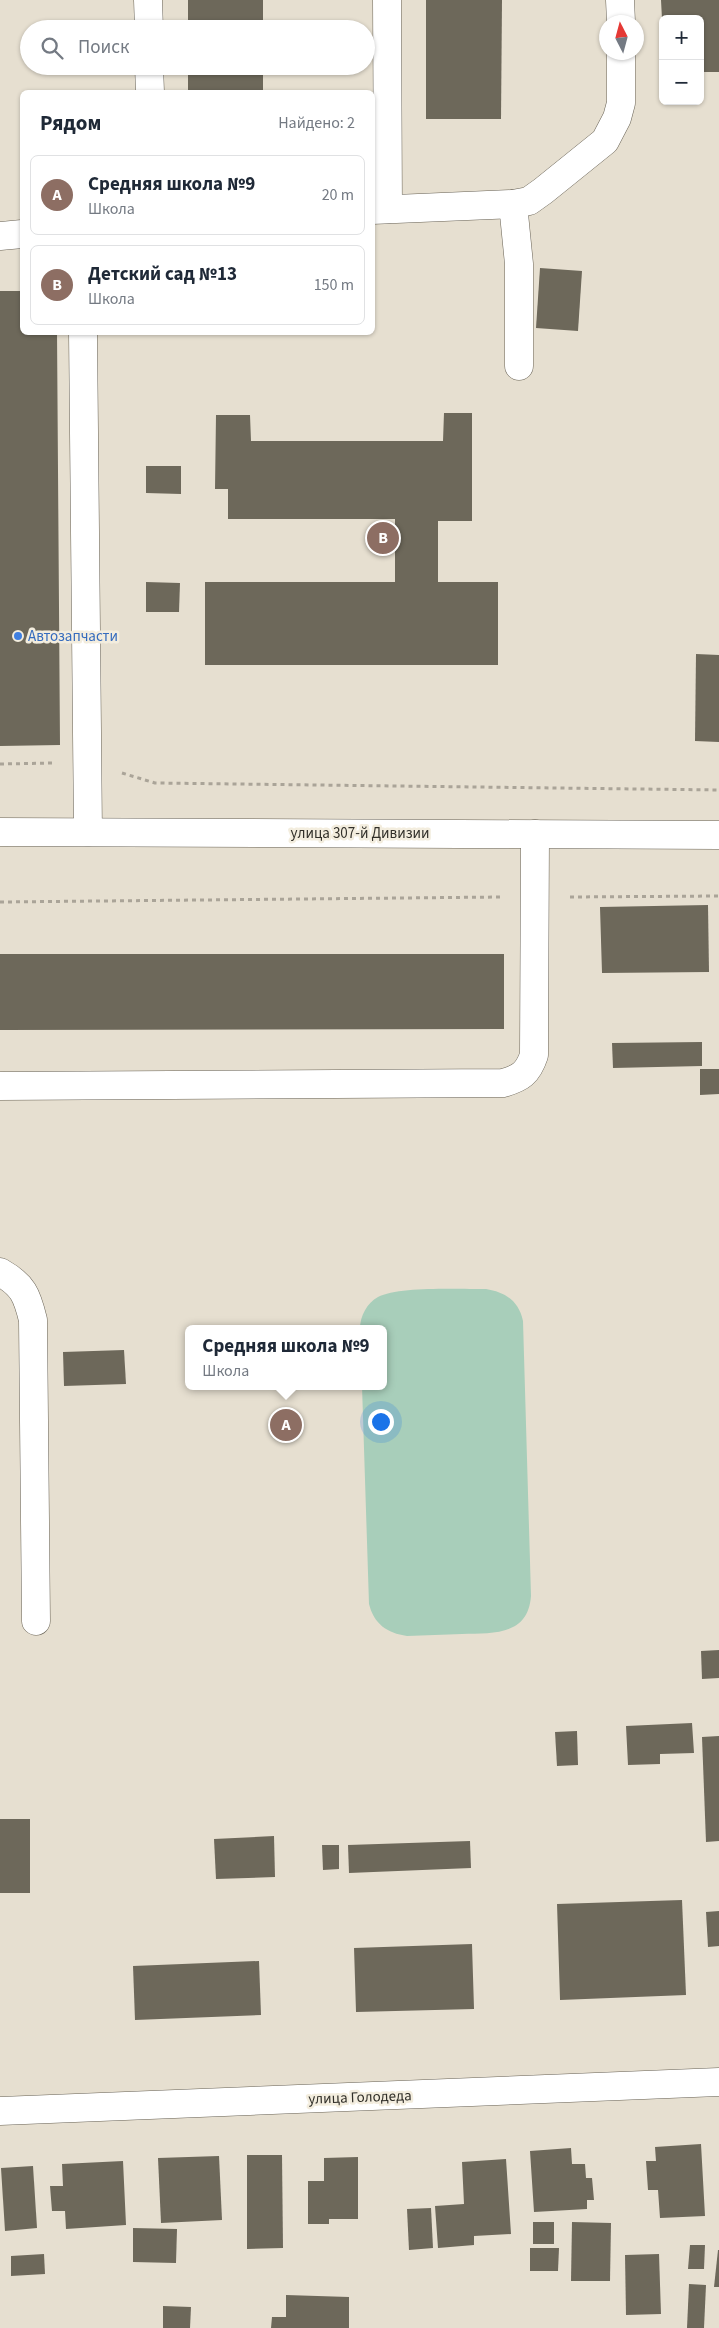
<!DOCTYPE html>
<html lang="ru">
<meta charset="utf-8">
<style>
:root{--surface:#fff;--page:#f6f6f7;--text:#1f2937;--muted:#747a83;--line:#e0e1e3;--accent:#2563eb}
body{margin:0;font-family:"Source Sans 3",sans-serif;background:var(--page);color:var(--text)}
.controls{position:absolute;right:15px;top:15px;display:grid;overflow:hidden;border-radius:8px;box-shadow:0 1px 4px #0004}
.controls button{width:45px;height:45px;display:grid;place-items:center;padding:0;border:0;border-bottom:1px solid var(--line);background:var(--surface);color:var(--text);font:25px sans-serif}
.compass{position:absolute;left:599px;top:15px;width:45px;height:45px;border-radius:50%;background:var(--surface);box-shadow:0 1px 4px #0004;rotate:354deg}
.you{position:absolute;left:380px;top:1421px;width:18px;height:18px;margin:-12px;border:4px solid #fff;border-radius:50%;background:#1a73e8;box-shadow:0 0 0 8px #1a73e833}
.badge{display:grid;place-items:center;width:32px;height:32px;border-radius:50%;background:var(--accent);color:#fff;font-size:16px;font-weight:700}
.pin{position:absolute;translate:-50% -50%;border:2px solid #fff;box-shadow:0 1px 5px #0006}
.popup{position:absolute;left:185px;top:1325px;width:202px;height:65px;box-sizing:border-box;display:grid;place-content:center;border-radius:8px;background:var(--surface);filter:drop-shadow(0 1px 4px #0005);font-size:16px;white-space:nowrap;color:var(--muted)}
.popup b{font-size:19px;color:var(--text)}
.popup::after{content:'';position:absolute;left:50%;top:100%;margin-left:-10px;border:10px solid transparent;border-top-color:var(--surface)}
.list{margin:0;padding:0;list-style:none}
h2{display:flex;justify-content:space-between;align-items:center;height:65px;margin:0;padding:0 20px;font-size:21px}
h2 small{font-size:16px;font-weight:400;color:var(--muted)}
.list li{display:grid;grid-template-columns:32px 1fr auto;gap:15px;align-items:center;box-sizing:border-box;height:80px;margin:0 10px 10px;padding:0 10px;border:1px solid var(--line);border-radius:8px}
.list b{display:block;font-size:19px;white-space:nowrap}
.list p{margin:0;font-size:16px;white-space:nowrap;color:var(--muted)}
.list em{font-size:16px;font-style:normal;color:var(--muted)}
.icon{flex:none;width:28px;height:28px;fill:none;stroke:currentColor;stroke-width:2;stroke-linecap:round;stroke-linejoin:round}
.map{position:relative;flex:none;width:719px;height:2328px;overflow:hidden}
.search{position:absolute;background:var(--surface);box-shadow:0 1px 4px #0004;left:20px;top:20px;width:355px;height:55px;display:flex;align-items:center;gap:12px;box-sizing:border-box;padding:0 18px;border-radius:28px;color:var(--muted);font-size:19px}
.panel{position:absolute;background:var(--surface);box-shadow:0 1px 4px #0004;left:20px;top:90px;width:355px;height:245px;border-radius:8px}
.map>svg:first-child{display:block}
.green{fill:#a8ceba}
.building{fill:#6d685a}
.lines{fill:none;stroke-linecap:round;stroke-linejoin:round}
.minor-casing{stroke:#686255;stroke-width:29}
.path{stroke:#aaa498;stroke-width:3;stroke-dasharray:4 4;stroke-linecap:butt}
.minor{stroke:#fff;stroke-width:28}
.shop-dot{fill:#3f7fe0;stroke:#f3edde;stroke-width:2}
.labels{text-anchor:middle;stroke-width:5;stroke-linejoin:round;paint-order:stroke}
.shop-label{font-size:15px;fill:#366cbe;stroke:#f3edde;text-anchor:start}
.street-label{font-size:15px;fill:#312f29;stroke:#f3edde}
</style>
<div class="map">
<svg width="719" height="2328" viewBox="0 0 719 2328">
<rect width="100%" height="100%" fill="#e6dfd0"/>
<path class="green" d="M 486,1289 C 505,1292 519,1301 523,1321 L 531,1596 C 528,1636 493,1633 462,1634 C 444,1635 425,1635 407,1636 C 387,1633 374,1624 369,1604 L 362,1386 L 384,1386 L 384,1329 L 360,1329 C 360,1316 367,1303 378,1297 C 398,1286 461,1289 486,1289 Z"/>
<g class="building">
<rect x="188" y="0" width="75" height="29"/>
<path d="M 426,0 L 502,0 L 501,119 L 426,119 Z"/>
<path d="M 661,0 L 719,0 L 719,72 L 700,72 L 700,19 L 662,19 Z"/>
<rect x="188" y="66" width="75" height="26"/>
<path d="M 540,268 L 582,271 L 578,331 L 536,328 Z"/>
<path d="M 0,291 L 22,291 L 22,332 L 57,332 L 60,745 L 0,746 Z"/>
<path d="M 444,413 L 472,413 L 472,521 L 438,521 L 438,582 L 498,582 L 498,665 L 205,665 L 205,582 L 395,582 L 395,519 L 228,519 L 228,489 L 215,489 L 216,415 L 250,415 L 251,441 L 443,441 Z"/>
<path d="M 146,466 L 181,466 L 181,494 L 146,493 Z"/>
<path d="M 146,582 L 180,583 L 179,612 L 146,612 Z"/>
<path d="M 696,654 L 719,655 L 719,742 L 695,741 Z"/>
<path d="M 708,905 L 709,972 L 602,973 L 600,907 Z"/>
<path d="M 0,954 L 504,954 L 504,1029 L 0,1030 Z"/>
<path d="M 702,1042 L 702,1066 L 613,1068 L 612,1043 Z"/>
<path d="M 700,1069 L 719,1069 L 719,1094 L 700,1095 Z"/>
<path d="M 124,1350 L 126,1384 L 64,1386 L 63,1352 Z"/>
<path d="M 719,1650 L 719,1678 L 702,1679 L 701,1651 Z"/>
<path d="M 692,1723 L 694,1753 L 660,1754 L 660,1764 L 628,1765 L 626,1726 Z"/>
<path d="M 577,1731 L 578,1765 L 557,1766 L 555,1732 Z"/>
<path d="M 719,1736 L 719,1841 L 706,1842 L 702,1737 Z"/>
<rect x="0" y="1819" width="30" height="74"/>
<path d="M 274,1836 L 275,1877 L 216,1879 L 214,1839 Z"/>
<path d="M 470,1841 L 471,1868 L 349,1873 L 348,1845 Z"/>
<path d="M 322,1845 L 339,1845 L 339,1869 L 323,1870 Z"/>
<path d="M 682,1900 L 686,1995 L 560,2000 L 557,1904 Z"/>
<path d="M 719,1911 L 719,1946 L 708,1947 L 706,1912 Z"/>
<path d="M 472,1944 L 474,2009 L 356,2012 L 354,1948 Z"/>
<path d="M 259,1961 L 261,2015 L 135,2020 L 133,1966 Z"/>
<path d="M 701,2144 L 705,2216 L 660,2218 L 658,2190 L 648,2190 L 646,2161 L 656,2161 L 655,2147 Z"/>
<path d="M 571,2148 L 572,2164 L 585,2164 L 586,2178 L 592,2178 L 594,2200 L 587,2200 L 587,2209 L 534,2212 L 530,2151 Z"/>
<path d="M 247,2155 L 282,2155 L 283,2248 L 247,2249 Z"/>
<path d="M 219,2156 L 222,2220 L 161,2223 L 158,2158 Z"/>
<path d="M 358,2157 L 358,2219 L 329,2219 L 329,2224 L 308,2224 L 308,2181 L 324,2181 L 324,2158 Z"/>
<path d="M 506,2159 L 511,2234 L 474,2236 L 474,2245 L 438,2248 L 435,2206 L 464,2204 L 462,2162 Z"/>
<path d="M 123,2161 L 126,2225 L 66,2229 L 65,2211 L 52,2211 L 50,2186 L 63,2186 L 62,2164 Z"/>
<path d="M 33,2166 L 37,2228 L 5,2231 L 1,2168 Z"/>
<path d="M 431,2208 L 433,2248 L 409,2250 L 407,2209 Z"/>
<rect x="533" y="2222" width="21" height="22"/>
<path d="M 572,2222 L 611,2223 L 610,2281 L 571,2281 Z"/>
<path d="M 133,2228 L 177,2229 L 176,2263 L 133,2262 Z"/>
<path d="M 690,2245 L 705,2245 L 704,2269 L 688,2269 Z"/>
<path d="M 530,2248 L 559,2248 L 558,2271 L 530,2271 Z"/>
<path d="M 718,2250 L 719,2250 L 719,2287 L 714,2287 Z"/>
<path d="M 44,2254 L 45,2274 L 11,2276 L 11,2256 Z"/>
<path d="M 659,2254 L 661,2314 L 626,2315 L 625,2255 Z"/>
<path d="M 689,2284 L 706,2285 L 704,2328 L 687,2328 Z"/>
<path d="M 286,2295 L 349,2297 L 349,2328 L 271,2328 L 272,2317 L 286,2317 Z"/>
<path d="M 163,2306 L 191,2307 L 190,2328 L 163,2328 Z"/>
</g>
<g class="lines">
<g class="minor-casing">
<g id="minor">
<path d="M 148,0 L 149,29"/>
<path d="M 387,0 L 388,209"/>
<path d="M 620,0 L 621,22"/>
<path d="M 149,66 L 150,92"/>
<path d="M 513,204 L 519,264 L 519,366"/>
<path d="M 372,210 L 513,204 L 529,201 L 543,191 L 605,141 L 617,118 L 621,103 L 621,52"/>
<path d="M 0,236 L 22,234"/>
<path d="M 83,332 L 88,832"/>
<path d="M 0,832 L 719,835"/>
<path d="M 0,1086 L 503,1083 C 521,1078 528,1073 534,1055 L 535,834"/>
<path d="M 0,1272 C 23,1285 27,1295 33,1320 L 36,1621"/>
<path d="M 0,2111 L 719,2082"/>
</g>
</g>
<g class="path">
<path d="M 0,764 L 54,763"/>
<path d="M 122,773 L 155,783 L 719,790"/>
<path d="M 570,897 L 719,896"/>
<path d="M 0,902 L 501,897"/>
</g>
<use href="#minor" class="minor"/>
</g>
<circle class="shop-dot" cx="18" cy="636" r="5"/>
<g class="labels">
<g class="shop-label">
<text x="28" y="641">Автозапчасти</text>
</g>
<g class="street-label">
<text x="360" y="838">улица 307-й Дивизии</text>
<text transform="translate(360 2097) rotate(-2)" y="5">улица Голодеда</text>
</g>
</g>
</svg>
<div class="controls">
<button>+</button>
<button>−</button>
</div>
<svg class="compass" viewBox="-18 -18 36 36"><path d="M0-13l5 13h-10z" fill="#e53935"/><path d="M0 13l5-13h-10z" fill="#747a83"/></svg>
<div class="you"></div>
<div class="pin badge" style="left:286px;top:1425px;background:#8d6e63">A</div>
<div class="popup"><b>Средняя школа №9</b>Школа</div>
<div class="pin badge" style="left:383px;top:538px;background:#8d6e63">B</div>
<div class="search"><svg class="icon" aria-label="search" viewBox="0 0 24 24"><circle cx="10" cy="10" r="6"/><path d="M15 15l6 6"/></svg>Поиск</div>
<section class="panel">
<h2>Рядом<small>Найдено: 2</small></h2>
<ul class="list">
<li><span class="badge" style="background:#8d6e63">A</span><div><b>Средняя школа №9</b><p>Школа</p></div><em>20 m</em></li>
<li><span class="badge" style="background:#8d6e63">B</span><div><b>Детский сад №13</b><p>Школа</p></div><em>150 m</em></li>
</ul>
</section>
</div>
